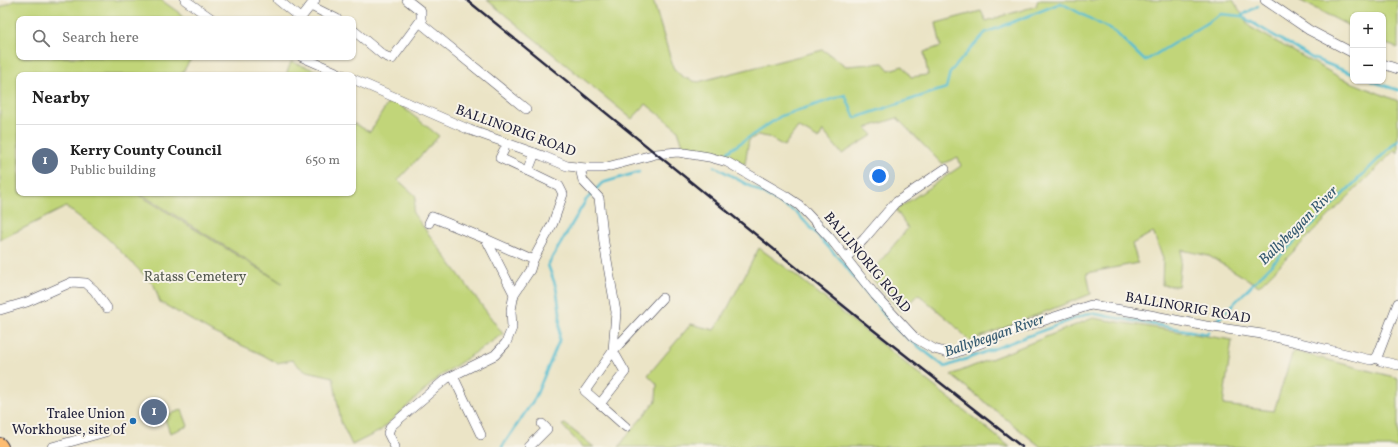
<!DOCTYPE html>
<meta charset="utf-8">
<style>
:root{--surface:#fff;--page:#f2f2f2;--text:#222;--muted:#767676;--line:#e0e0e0;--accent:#1f6fb2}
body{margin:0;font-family:Vollkorn,serif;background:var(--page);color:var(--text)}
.controls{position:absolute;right:12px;top:12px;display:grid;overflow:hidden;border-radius:8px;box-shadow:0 1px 3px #0004}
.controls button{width:36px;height:36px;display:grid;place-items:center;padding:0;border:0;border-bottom:1px solid var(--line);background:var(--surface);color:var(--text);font:20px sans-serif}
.you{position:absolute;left:879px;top:176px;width:14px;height:14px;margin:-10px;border:3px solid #fff;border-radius:50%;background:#1a73e8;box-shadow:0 0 0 6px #1a73e833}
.badge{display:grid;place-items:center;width:26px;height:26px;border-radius:50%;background:var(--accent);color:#fff;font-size:13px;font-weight:700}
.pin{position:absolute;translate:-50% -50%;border:2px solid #fff;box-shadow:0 1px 4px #0006}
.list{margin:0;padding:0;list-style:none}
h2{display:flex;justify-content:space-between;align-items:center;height:52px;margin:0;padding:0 16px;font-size:17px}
h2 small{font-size:13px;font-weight:400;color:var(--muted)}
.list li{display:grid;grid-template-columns:26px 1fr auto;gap:12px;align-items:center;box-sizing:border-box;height:72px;padding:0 16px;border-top:1px solid var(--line)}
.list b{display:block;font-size:15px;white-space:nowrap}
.list p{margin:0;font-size:13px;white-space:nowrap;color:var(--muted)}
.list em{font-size:13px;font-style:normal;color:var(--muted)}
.icon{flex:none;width:22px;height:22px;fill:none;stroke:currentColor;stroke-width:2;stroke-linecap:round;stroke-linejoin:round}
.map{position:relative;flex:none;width:1398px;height:447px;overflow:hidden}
.search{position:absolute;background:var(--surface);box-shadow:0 1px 3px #0004;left:16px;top:16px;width:340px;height:44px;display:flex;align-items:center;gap:10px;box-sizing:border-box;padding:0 14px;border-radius:8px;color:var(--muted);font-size:15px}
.panel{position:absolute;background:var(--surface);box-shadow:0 1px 3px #0004;left:16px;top:72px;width:340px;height:124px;border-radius:8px}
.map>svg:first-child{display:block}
.green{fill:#c1d579;stroke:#727c5a}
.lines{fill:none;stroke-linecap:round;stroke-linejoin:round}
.stream{stroke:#55bed1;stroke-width:2.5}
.minor-casing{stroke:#403f50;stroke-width:10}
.major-casing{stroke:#403f50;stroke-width:14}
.minor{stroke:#fff;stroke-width:9}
.major{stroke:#fdbc6f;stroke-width:12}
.rail{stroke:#22223b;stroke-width:2.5}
.poi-dot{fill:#1f6fb2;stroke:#f7f3e8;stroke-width:1.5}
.labels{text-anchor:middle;stroke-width:4;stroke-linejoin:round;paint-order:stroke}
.street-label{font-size:14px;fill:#22223b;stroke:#f7f3e8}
.park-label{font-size:14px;fill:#52584e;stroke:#f7f3e8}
.poi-label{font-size:14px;fill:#22223b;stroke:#f7f3e8;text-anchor:end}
.water-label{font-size:15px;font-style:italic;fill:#345970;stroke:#f7f3e8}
</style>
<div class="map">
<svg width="1398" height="447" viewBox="0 0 1398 447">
<rect width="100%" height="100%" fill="#f7f3e8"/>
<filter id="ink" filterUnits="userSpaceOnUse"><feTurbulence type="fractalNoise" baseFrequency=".025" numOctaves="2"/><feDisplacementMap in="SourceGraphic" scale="8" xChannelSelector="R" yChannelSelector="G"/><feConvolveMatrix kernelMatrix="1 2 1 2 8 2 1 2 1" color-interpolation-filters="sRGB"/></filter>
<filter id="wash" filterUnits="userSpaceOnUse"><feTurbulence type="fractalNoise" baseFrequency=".012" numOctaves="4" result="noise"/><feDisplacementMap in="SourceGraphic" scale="16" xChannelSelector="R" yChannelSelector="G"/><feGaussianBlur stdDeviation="0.9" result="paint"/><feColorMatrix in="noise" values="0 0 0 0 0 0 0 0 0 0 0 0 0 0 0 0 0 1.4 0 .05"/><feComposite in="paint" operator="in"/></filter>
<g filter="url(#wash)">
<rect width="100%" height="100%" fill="#ebe4c6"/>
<g class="green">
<path d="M 15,0 L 161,0 L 188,19 L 19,19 L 19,57 L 192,57 L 181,75 L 19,75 L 19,193 L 136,193 L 282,283 L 252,263 L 139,193 L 353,193 L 353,123 L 370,132 L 391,98 L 439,136 L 398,180 L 416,196 L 413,213 L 503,334 L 439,377 L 380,431 L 352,445 L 341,422 L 333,377 L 303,370 L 292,360 L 277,363 L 263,355 L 210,331 L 160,302 L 154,285 L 105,236 L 66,207 L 20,230 L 0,239 L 0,8 Z"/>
<path d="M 487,0 L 653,0 L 673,67 C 680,77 688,80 698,82 L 823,50 L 846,66 L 883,63 L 889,70 L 903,66 L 911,77 L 928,75 L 924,52 L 941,46 L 936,23 L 981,11 L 986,21 L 1036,6 L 1038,0 L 1233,0 L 1250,27 L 1341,78 L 1398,101 L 1398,153 L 1395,150 L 1259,286 L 1209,256 L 1182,250 L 1178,286 L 1162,285 L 1163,258 L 1153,232 L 1132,244 L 1138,263 L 1087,273 L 1091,294 L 970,341 L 950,321 L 918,294 L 901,312 L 869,275 L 908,228 L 896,210 L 961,166 L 958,157 L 942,164 L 897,118 L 866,128 L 873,135 L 842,154 L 823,131 L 819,139 L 798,127 L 784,146 L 768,137 L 758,135 L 749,140 L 745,164 L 683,145 L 678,130 L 646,104 L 632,119 Z"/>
<path d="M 1299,0 L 1398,0 L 1398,48 L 1383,43 L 1383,15 L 1353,15 L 1353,28 Z"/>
<path d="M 291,62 L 292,62 L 329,75 L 286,75 Z"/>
<path d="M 759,248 L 788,269 L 1010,447 L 619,447 L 629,433 L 656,401 L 657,384 L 648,375 L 691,324 L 714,330 L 724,315 Z"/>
<path d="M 1093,318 L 1232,340 L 1223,405 L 1274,411 L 1293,351 L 1398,378 L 1398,447 L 1041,447 L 951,375 Z"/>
<path d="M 182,410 L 188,426 L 170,433 L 164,416 Z"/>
<path d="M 565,424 L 594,447 L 582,447 L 562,425 Z"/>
</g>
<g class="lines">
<g class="stream">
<path d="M 1241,16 L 1312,58 L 1353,74"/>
<path d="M 1371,81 L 1398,90"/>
<path d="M 727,152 L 781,116 L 845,95 L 855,118 L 946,88 L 950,72 L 985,33 L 1061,3 L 1115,32 L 1145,61 L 1221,14 L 1241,16 L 1258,6"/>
<path d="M 714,166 L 797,213 L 842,262 L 896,329 L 945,367 L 1090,313 L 1207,334 L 1209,332"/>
<path d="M 1213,325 L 1281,255 L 1398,140"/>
<path d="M 502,447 L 535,398 L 559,341 L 560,312 L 556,287 L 548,265 L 586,200 L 602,183 L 639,172"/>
</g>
</g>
</g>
<g filter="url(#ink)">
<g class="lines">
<g class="minor-casing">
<g id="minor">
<path d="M 185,0 L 212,19"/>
<path d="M 278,0 L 300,18"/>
<path d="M 407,0 L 421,11 L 421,20 L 423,25 L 526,109"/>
<path d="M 1265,0 L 1309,30 L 1353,53"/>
<path d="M 311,6 L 337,19"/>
<path d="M 300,19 L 315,0"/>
<path d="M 353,30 L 383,55 L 392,59 L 421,20"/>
<path d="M 302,57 L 343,75"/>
<path d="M 1383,64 L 1398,69"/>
<path d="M 353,79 L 470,130 L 543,156 L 567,166 L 586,168 L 603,168 L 656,154 L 678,152 L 709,157 L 727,162 L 784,195 L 799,205 L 830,238 L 875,295 L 915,338 L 934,349 L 952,354 L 1027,326 L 1091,305 L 1140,313 L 1206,326 L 1262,334 L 1371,360 L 1376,358 L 1378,355 L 1398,303"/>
<path d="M 504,150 L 500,158 L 528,171"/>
<path d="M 580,168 L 583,181 L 599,198 L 604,243 L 616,312 L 613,351 L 585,391 L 600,404 L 625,372 L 613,351 L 662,298"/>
<path d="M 429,223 L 432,217 L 486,239 L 514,294"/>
<path d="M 486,239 L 533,260"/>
<path d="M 847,257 L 864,239 L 895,203 L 945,169"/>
<path d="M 0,310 L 27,302 L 72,282 L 86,283 L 94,290 L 107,308"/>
<path d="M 1376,358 L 1381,361 L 1398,365"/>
<path d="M 453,376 L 481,435"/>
<path d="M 600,404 L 626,427"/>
<path d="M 52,447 L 105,432"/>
<path d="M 395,447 L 388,433 L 391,426 L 446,379 L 495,355 L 506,343 L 512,328 L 511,310 L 514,294 L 530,270 L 533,260 L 553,223 L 563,194 L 559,186 L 528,171 L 535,153"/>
<path d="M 529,447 L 547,429 L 542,424"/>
</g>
</g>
<g class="major-casing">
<path id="major" d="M 0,444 L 2,447"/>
</g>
<use href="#minor" class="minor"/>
<use href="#major" class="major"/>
<path class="rail" d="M 467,0 L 872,329 L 1022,447"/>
</g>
</g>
<circle class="poi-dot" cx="133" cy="421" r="4"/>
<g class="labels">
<g class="street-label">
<text transform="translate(516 130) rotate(20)" y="5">BALLINORIG ROAD</text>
<text transform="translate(868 262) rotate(50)" y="5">BALLINORIG ROAD</text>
<text transform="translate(1188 307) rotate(10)" y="5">BALLINORIG ROAD</text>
</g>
<g class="park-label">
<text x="195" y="281">Ratass Cemetery</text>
</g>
<g class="poi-label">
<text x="125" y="418">Tralee Union<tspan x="125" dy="16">Workhouse, site of</tspan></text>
</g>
<g class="water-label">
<text transform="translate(1298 225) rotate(-45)" y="5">Ballybeggan River</text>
<text transform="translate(994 335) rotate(-19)" y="5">Ballybeggan River</text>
</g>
</g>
</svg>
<div class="controls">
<button>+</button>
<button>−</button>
</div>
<div class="you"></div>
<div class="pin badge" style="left:154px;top:412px;background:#5c6f8a">1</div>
<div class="search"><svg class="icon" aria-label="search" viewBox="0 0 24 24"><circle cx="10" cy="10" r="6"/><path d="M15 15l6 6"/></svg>Search here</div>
<section class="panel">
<h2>Nearby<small></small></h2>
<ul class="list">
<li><span class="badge" style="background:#5c6f8a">1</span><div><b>Kerry County Council</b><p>Public building</p></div><em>650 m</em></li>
</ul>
</section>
</div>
